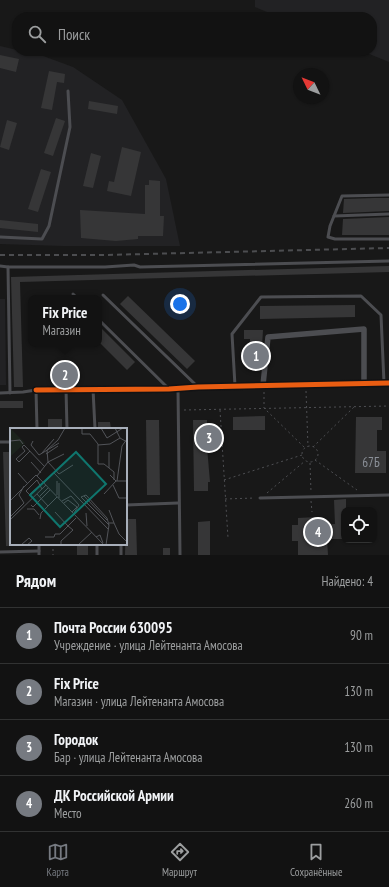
<!DOCTYPE html>
<html lang="ru">
<meta charset="utf-8">
<style>
:root{--surface:#121212;--page:#1f2020;--text:#f1f3f6;--muted:#9c9e9f;--line:#313232;--accent:#767a81}
body{margin:0;font-family:"PT Sans Narrow",sans-serif;background:var(--page);color:var(--text)}
.controls{position:absolute;right:12px;bottom:12px;display:grid;overflow:hidden;border-radius:8px;box-shadow:0 1px 3px #0004}
.controls button{width:36px;height:36px;display:grid;place-items:center;padding:0;border:0;border-bottom:1px solid var(--line);background:var(--surface);color:var(--text);font:20px sans-serif}
.compass{position:absolute;left:293px;top:68px;width:36px;height:36px;border-radius:50%;background:var(--surface);box-shadow:0 1px 3px #0004;rotate:313deg}
.you{position:absolute;left:180px;top:304px;width:14px;height:14px;margin:-10px;border:3px solid #fff;border-radius:50%;background:#1a73e8;box-shadow:0 0 0 6px #1a73e833}
.badge{display:grid;place-items:center;width:26px;height:26px;border-radius:50%;background:var(--accent);color:#fff;font-size:13px;font-weight:700}
.pin{position:absolute;translate:-50% -50%;border:2px solid #fff;box-shadow:0 1px 4px #0006}
.popup{position:absolute;left:28px;top:295px;width:74px;height:52px;box-sizing:border-box;display:grid;place-content:center;border-radius:8px;background:var(--surface);filter:drop-shadow(0 1px 3px #0005);font-size:13px;white-space:nowrap;color:var(--muted)}
.popup b{font-size:15px;color:var(--text)}
.popup::after{content:'';position:absolute;left:50%;top:100%;margin-left:-8px;border:8px solid transparent;border-top-color:var(--surface)}
.list{margin:0;padding:0;list-style:none}
h2{display:flex;justify-content:space-between;align-items:center;height:52px;margin:0;padding:0 16px;font-size:17px}
h2 small{font-size:13px;font-weight:400;color:var(--muted)}
.list li{display:grid;grid-template-columns:26px 1fr auto;gap:12px;align-items:center;box-sizing:border-box;height:56px;padding:0 16px;border-top:1px solid var(--line)}
.list b{display:block;font-size:15px;white-space:nowrap}
.list p{margin:0;font-size:13px;white-space:nowrap;color:var(--muted)}
.list em{font-size:13px;font-style:normal;color:var(--muted)}
.icon{flex:none;width:22px;height:22px;fill:none;stroke:currentColor;stroke-width:2;stroke-linecap:round;stroke-linejoin:round}
.map{position:relative;flex:none;width:389px;height:555px;overflow:hidden}
.search{position:absolute;background:var(--surface);box-shadow:0 1px 3px #0004;left:12px;right:12px;top:12px;height:44px;display:flex;align-items:center;gap:10px;box-sizing:border-box;padding:0 14px;border-radius:16px;color:var(--muted);font-size:15px}
.sheet{height:276px;background:var(--surface)}
nav{display:flex;justify-content:space-around;align-items:center;box-sizing:border-box;height:56px;border-top:1px solid var(--line);background:var(--surface);font-size:11px;color:var(--muted)}
nav a{display:grid;justify-items:center;gap:2px}
nav .on{color:var(--accent)}
.map>svg:first-child{display:block}
.built{fill:#222224}
.building{fill:#363637}
.lines{fill:none;stroke-linecap:round;stroke-linejoin:round}
.path{stroke:#4e4f53;stroke-width:1;stroke-dasharray:2 3;stroke-linecap:butt}
.service{stroke:#4c4d51;stroke-width:3}
.minor{stroke:#4c4d51;stroke-width:5.5}
.rail{stroke:#4c4d50;stroke-width:2;stroke-dasharray:5 4;stroke-linecap:butt}
.cycleway-casing{stroke:#121214;stroke-width:8}
.cycleway{stroke:#e95d12;stroke-width:5}
.labels{text-anchor:middle;stroke-width:4;stroke-linejoin:round;paint-order:stroke}
.number-label{font-size:13px;fill:#8c9199}
.inset-road{fill:none;stroke:#525459;stroke-width:1}
.view{fill:#0f766e;fill-opacity:0.15;stroke:#0f766e;stroke-width:2}
.inset-edge{fill:none;stroke:#a8afba;stroke-width:2}
</style>
<div class="map">
<svg width="389" height="555" viewBox="0 0 389 555">
<rect width="100%" height="100%" fill="#181818"/>
<g class="built">
<path d="M 255,0 L 389,0 L 389,62 L 362,51 L 372,51 L 372,17 L 279,17 L 255,7 Z"/>
<path d="M 0,46 L 17,50 L 17,51 L 35,53 L 73,67 L 122,100 L 166,179 L 180,246 L 63,246 L 0,244 Z"/>
<path d="M 0,299 L 5,299 L 6,385 L 0,385 Z"/>
</g>
<g class="building">
<path d="M 0,55 L 19,59 L 16,72 L 0,68 Z"/>
<path d="M 49,71 L 65,74 L 64,83 L 57,82 L 52,110 L 41,108 Z"/>
<path d="M 89,101 L 118,106 L 117,114 L 88,109 Z"/>
<path d="M 56,118 L 65,121 L 53,156 L 44,153 Z"/>
<path d="M 7,120 L 17,123 L 9,150 L 0,147 Z"/>
<path d="M 122,147 L 141,152 L 131,196 L 107,191 L 109,181 L 114,182 Z"/>
<path d="M 91,153 L 101,156 L 93,188 L 83,186 Z"/>
<path d="M 41,169 L 51,172 L 38,212 L 28,209 Z"/>
<path d="M 149,180 L 160,181 L 160,216 L 164,216 L 163,236 L 138,236 L 138,239 L 116,241 L 81,238 L 80,210 L 145,214 L 145,185 L 149,185 Z"/>
<path d="M 374,198 L 389,198 L 389,211 L 343,213 L 344,199 Z"/>
<path d="M 389,217 L 389,235 L 342,235 L 343,219 Z"/>
<path d="M 0,220 L 38,224 L 38,232 L 0,228 Z"/>
<path d="M 389,266 L 389,272 L 20,282 L 23,387 L 14,387 L 11,277 Z"/>
<path d="M 128,296 L 195,361 L 187,369 L 120,304 Z"/>
<path d="M 355,305 L 355,317 L 260,319 L 260,306 Z"/>
<path d="M 99,326 L 135,362 L 127,370 L 99,342 Z"/>
<path d="M 244,330 L 263,330 L 261,363 L 245,364 L 245,355 L 250,355 L 250,339 L 244,339 Z"/>
<path d="M 61,365 L 68,365 L 68,379 L 54,376 L 54,369 L 61,369 Z"/>
<rect x="0" y="401" width="23" height="7"/>
<path d="M 265,416 L 265,430 L 233,430 L 233,417 Z"/>
<path d="M 356,417 L 382,417 L 382,430 L 377,430 L 377,451 L 386,451 L 386,473 L 355,473 Z"/>
<rect x="48" y="419" width="14" height="10"/>
<path d="M 146,420 L 159,420 L 160,495 L 147,495 Z"/>
<path d="M 193,420 L 207,420 L 207,429 L 209,429 L 209,447 L 207,447 L 210,482 L 208,482 L 208,491 L 194,491 Z"/>
<path d="M 98,422 L 110,422 L 111,429 L 98,429 Z"/>
<path d="M 3,452 L 11,452 L 11,546 L 6,546 Z"/>
<path d="M 346,499 L 346,510 L 344,510 L 344,539 L 327,539 L 328,555 L 298,555 L 298,541 L 292,541 L 292,525 L 298,525 L 298,518 L 317,517 L 318,525 L 335,524 L 334,500 Z"/>
<path d="M 126,519 L 136,519 L 137,555 L 125,555 Z"/>
<path d="M 210,521 L 210,555 L 198,555 L 198,522 Z"/>
<rect x="77" y="544" width="11" height="11"/>
<rect x="163" y="548" width="7" height="7"/>
</g>
<g class="lines">
<g class="path">
<path d="M 306,391 L 308,447"/>
<path d="M 264,392 L 264,408 L 305,448"/>
<path d="M 184,410 L 389,406"/>
<path d="M 220,410 L 228,538"/>
<circle cx="310" cy="454" r="8"/>
<path d="M 313,447 L 354,407"/>
<path d="M 315,460 L 357,490"/>
<path d="M 310,463 L 311,492"/>
<path d="M 224,480 L 302,455"/>
<path d="M 267,493 L 305,461"/>
<path d="M 225,499 L 255,498"/>
<path d="M 311,501 L 312,512"/>
<path d="M 53,544 L 53,555"/>
</g>
<g class="service">
<path d="M 389,195 L 342,196 L 330,226 L 328,237 L 335,239 L 389,239"/>
<path d="M 334,216 L 389,214"/>
<path d="M 0,237 L 42,239 L 49,226 L 70,127 L 68,91"/>
<path d="M 0,266 L 8,267"/>
<path d="M 73,294 L 77,298"/>
<path d="M 103,295 L 198,387"/>
<path d="M 99,320 L 169,389"/>
<path d="M 235,386 L 232,334 L 261,297 L 361,296 L 381,315 L 384,383"/>
<path d="M 66,389 L 67,429"/>
<path d="M 93,389 L 95,429"/>
<path d="M 178,389 L 180,555"/>
<path d="M 0,393 L 23,392 L 36,390 L 37,429"/>
<path d="M 10,393 L 8,267 L 105,267 L 134,265 L 140,267 L 389,261"/>
<path d="M 0,442 L 11,442"/>
<path d="M 260,498 L 389,495"/>
<path d="M 126,505 L 178,503"/>
<path d="M 39,544 L 39,555"/>
<path d="M 97,544 L 97,555"/>
<path d="M 0,552 L 39,551"/>
<path d="M 121,555 L 121,544"/>
</g>
<g class="minor">
<path d="M 263,385 L 268,337 L 364,329 L 364,383"/>
<path d="M 36,390 L 169,389 L 198,387 L 389,383"/>
</g>
<path class="rail" d="M 0,255 L 105,255 L 389,248"/>
<g class="cycleway-casing">
<path id="cycleway" d="M 36,390 L 169,389 L 198,387 L 389,383"/>
</g>
<use href="#cycleway" class="cycleway"/>
</g>
<g class="labels">
<g class="number-label">
<text x="371" y="467">67Б</text>
</g>
</g>
<g transform="translate(10 428)">
<rect width="117" height="117" fill="#181818"/>
<path d="M 0,0 L 15,15 L 0,29 Z" fill="#1b231c"/>
<path class="inset-road" d="M 72,0 L 72,6 L 80,6 L 88,16 L 88,36 L 94,36 L 104,44 L 104,52M 91,0 L 97,10 L 113,0M 105,0 L 110,10 L 117,14M 0,13 L 10,12 L 13,16M 23,13 L 21,17 L 29,27 L 49,15M 88,17 L 100,16 L 110,10M 20,23 L 9,34 L 6,31 L 15,23 L 12,19 L 14,17 L 35,39M 32,25 L 44,11M 36,26 L 48,18M 54,26 L 38,34 L 49,46 L 63,37M 21,34 L 31,45M 99,40 L 99,24M 8,45 L 17,55M 100,47 L 106,53 L 117,53M 27,48 L 94,117M 27,48 L 38,34 L 37,22 L 48,12 L 55,0M 107,53 L 112,18 L 117,11M 34,55 L 44,45 L 98,101M 103,57 L 109,70 L 117,70M 20,66 L 29,58M 27,66 L 38,78M 94,66 L 106,53M 47,67 L 47,53M 74,68 L 97,92M 29,69 L 38,60M 23,70 L 16,63 L 27,52 L 32,61M 49,70 L 49,55M 0,73 L 26,47 L 27,48M 52,73 L 61,68 L 69,77 L 64,85M 54,75 L 58,72 L 67,79 L 62,84M 21,77 L 23,79 L 40,62M 17,81 L 24,81 L 29,87M 99,82 L 104,95 L 99,95M 76,85 L 77,98M 0,89 L 14,75 L 9,67 L 14,58M 30,91 L 31,85 L 47,69M 0,92 L 36,57M 104,95 L 109,106 L 117,114M 35,109 L 44,109 L 45,106 L 50,106 L 58,98 L 45,84M 86,109 L 90,107 L 93,115M 11,117 L 19,110 L 22,113 L 17,117M 51,117 L 51,113 L 63,102 L 58,98 L 66,90M 68,117 L 82,104M 96,117 L 99,97 L 97,90 L 76,67 L 71,69 L 99,97"/>
<path class="view" d="M 66,24 L 96,56 L 50,99 L 20,67 Z"/>
<rect width="117" height="117" class="inset-edge"/>
</g>
</svg>
<div class="controls">
<button><svg class="icon" aria-label="locate" viewBox="0 0 24 24"><circle cx="12" cy="12" r="6"/><path d="M12 2v4M12 18v4M2 12h4M18 12h4"/></svg></button>
</div>
<svg class="compass" viewBox="-18 -18 36 36"><path d="M0-13l5 13h-10z" fill="#e53935"/><path d="M0 13l5-13h-10z" fill="#9c9e9f"/></svg>
<div class="you"></div>
<div class="pin badge" style="left:256px;top:356px">1</div>
<div class="pin badge" style="left:65px;top:375px">2</div>
<div class="popup"><b>Fix Price</b>Магазин</div>
<div class="pin badge" style="left:209px;top:438px">3</div>
<div class="pin badge" style="left:318px;top:532px">4</div>
<div class="search"><svg class="icon" aria-label="search" viewBox="0 0 24 24"><circle cx="10" cy="10" r="6"/><path d="M15 15l6 6"/></svg>Поиск</div>
</div>
<section class="sheet">
<h2>Рядом<small>Найдено: 4</small></h2>
<ul class="list">
<li><span class="badge">1</span><div><b>Почта России 630095</b><p>Учреждение · улица Лейтенанта Амосова</p></div><em>90 m</em></li>
<li><span class="badge">2</span><div><b>Fix Price</b><p>Магазин · улица Лейтенанта Амосова</p></div><em>130 m</em></li>
<li><span class="badge">3</span><div><b>Городок</b><p>Бар · улица Лейтенанта Амосова</p></div><em>130 m</em></li>
<li><span class="badge">4</span><div><b>ДК Российской Армии</b><p>Место</p></div><em>260 m</em></li>
</ul>
</section>
<nav>
<a class="on"><svg class="icon" aria-label="map" viewBox="0 0 24 24"><path d="M3 6l6-2 6 2 6-2v14l-6 2-6-2-6 2zM9 4v14M15 6v14"/></svg>Карта</a>
<a><svg class="icon" aria-label="directions" viewBox="0 0 24 24"><path d="M12 3l9 9-9 9-9-9zM9 14v-3h6M13 9l2 2-2 2"/></svg>Маршрут</a>
<a><svg class="icon" aria-label="saved" viewBox="0 0 24 24"><path d="M7 4h10v16l-5-4-5 4z"/></svg>Сохранённые</a>
</nav>
